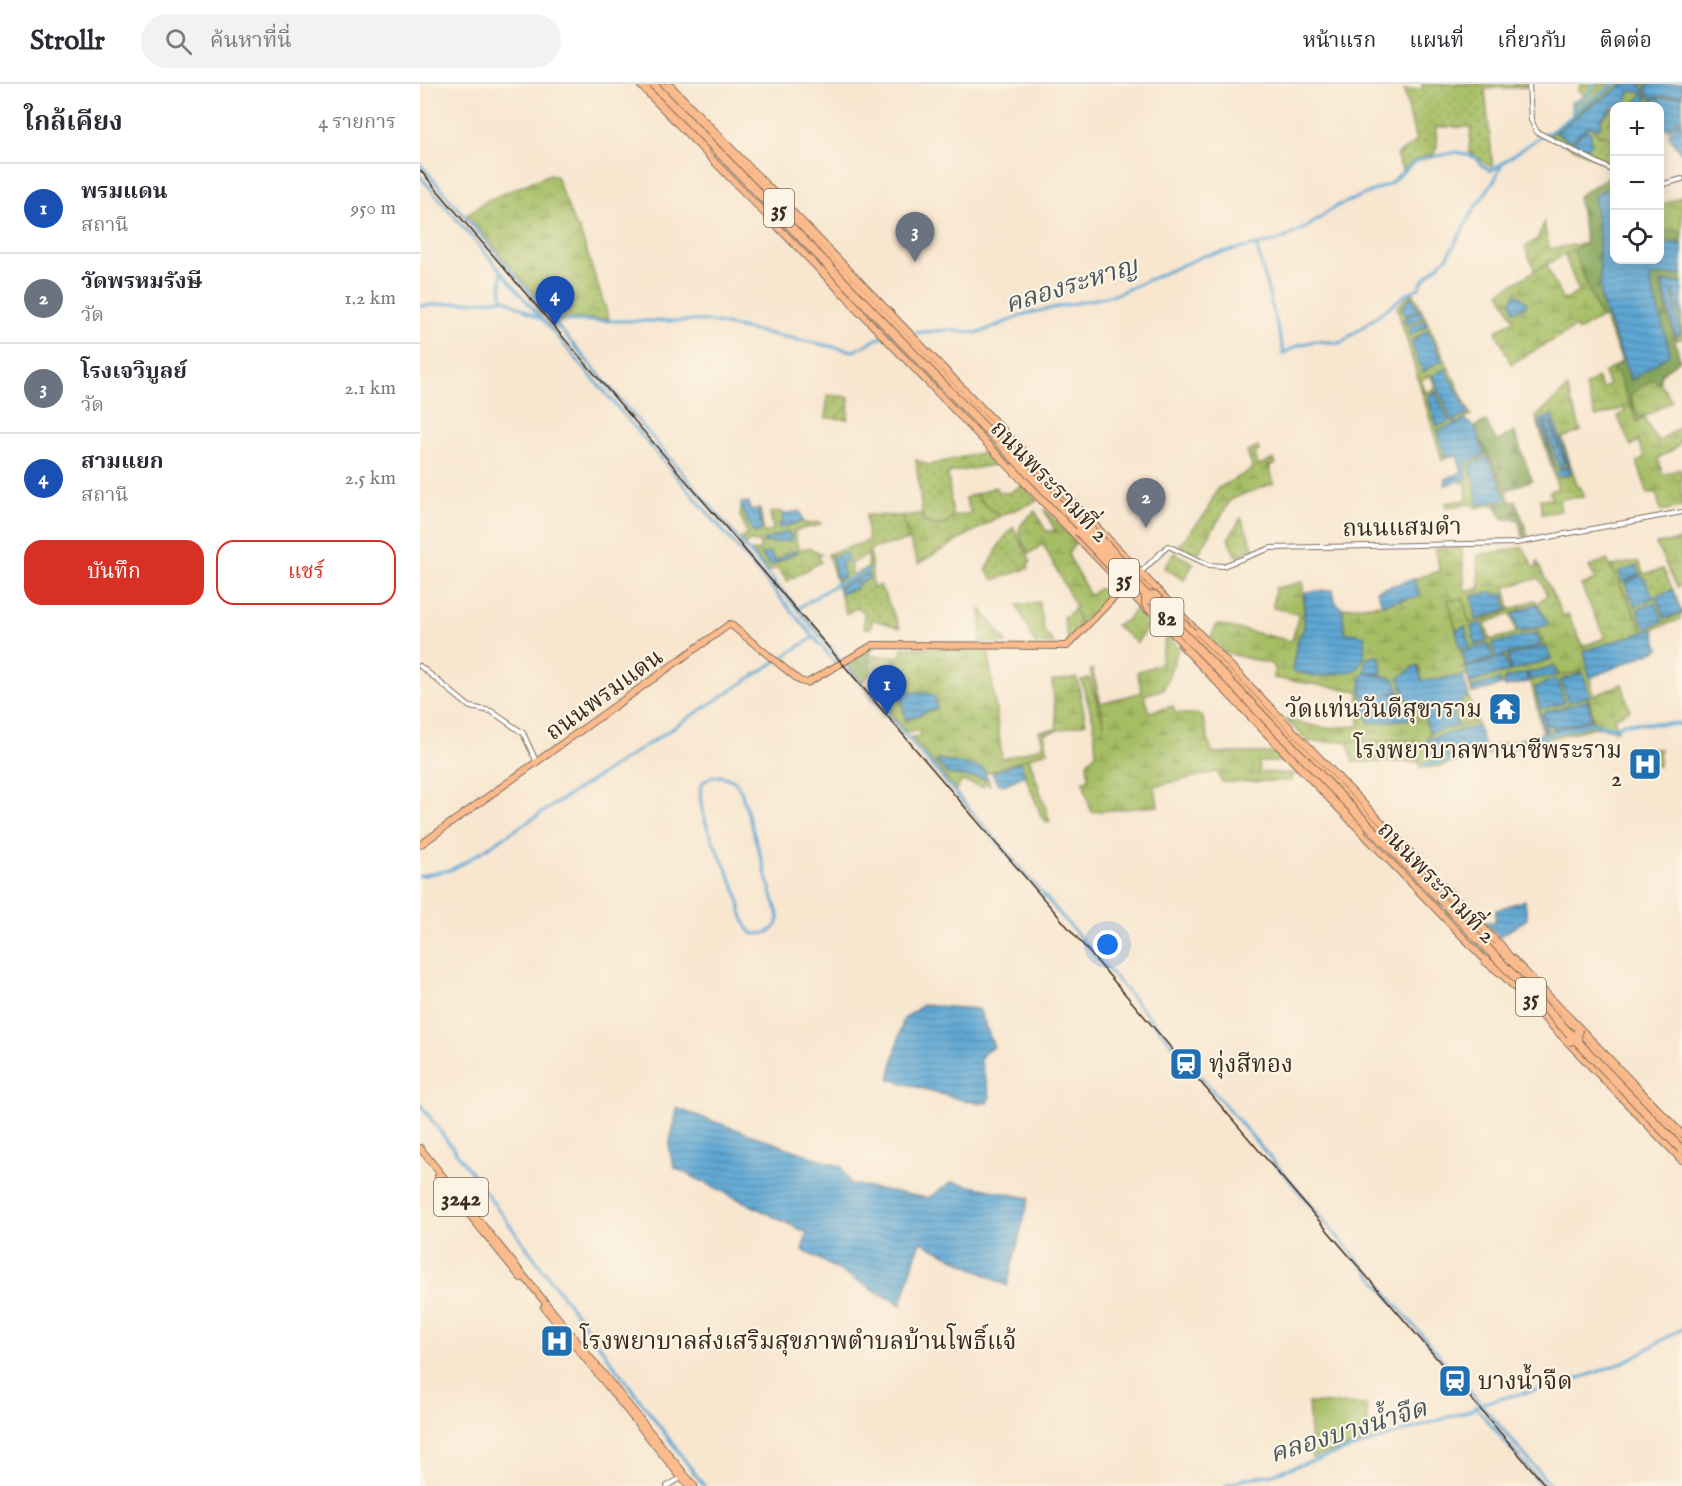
<!DOCTYPE html>
<html lang="th">
<meta charset="utf-8">
<style>
:root{--surface:#fff;--page:#f2f2f3;--text:#2b2b33;--muted:#7c7c81;--line:#e1e1e2;--accent:#d93025}
body{margin:0;font-family:"IM FELL English","Noto Serif Thai",serif;background:var(--page);color:var(--text)}
.controls{position:absolute;right:18px;top:18px;display:grid;overflow:hidden;border-radius:12px;box-shadow:0 3px 15px #0003}
.controls button{width:54px;height:54px;display:grid;place-items:center;padding:0;border:0;border-bottom:2px solid var(--line);background:var(--surface);color:var(--text);font:30px sans-serif}
.you{position:absolute;left:688px;top:861px;width:21px;height:21px;margin:-15px;border:4px solid #fff;border-radius:50%;background:#1a73e8;box-shadow:0 0 0 9px #1a73e833}
.badge{display:grid;place-items:center;width:39px;height:39px;border-radius:50%;background:var(--accent);color:#fff;font-size:20px;font-weight:700}
.pin{position:absolute;translate:-50% -50px;filter:drop-shadow(0 2px 3px #0008)}
.pin::after{content:'';position:absolute;top:32px;width:21px;height:18px;background:inherit;clip-path:polygon(0 0,100% 0,50% 100%)}
.list{margin:0;padding:0;list-style:none}
h2{display:flex;justify-content:space-between;align-items:center;height:78px;margin:0;padding:0 24px;font-size:26px}
h2 small{font-size:20px;font-weight:400;color:var(--muted)}
.list li{display:grid;grid-template-columns:39px 1fr auto;gap:18px;align-items:center;box-sizing:border-box;height:90px;padding:0 24px;border-top:2px solid var(--line)}
.list b{display:block;font-size:22px;white-space:nowrap}
.list p{margin:0;font-size:20px;white-space:nowrap;color:var(--muted)}
.list em{font-size:20px;font-style:normal;color:var(--muted)}
.actions{display:flex;gap:12px;padding:18px 24px}
.actions a{flex:1;padding:14px 0;border:2px solid var(--accent);border-radius:18px;text-align:center;font-size:21px;color:var(--accent)}
.actions .main{background:var(--accent);color:#fff}
.icon{flex:none;width:33px;height:33px;fill:none;stroke:currentColor;stroke-width:2;stroke-linecap:round;stroke-linejoin:round}
.map{position:relative;flex:none;width:1262px;height:1402px;overflow:hidden}
header{display:flex;align-items:center;gap:36px;box-sizing:border-box;height:84px;padding:0 30px;background:var(--surface);border-bottom:2px solid var(--line)}
header strong{font-size:28px}
nav{display:flex;gap:33px;margin-inline-start:auto;font-size:21px}
.search{width:420px;height:54px;background:var(--page);display:flex;align-items:center;gap:15px;box-sizing:border-box;padding:0 21px;border-radius:33px;color:var(--muted);font-size:22px}
main{display:flex}
aside{flex:1;background:var(--surface)}
.map>svg:first-child{display:block}
.grass{fill:url(#grass-dots);stroke:#707440;stroke-width:1.5;fill-rule:evenodd}
.forest{fill:url(#forest-firs);stroke:#60673c;stroke-width:1.5}
.wetland{fill:url(#wetland-marsh);stroke:#707440;stroke-width:1.5;fill-rule:evenodd}
.garden{fill:url(#garden-furrows);stroke:#707440;stroke-width:1.5}
.pitch{fill:#a5bd63;stroke:#707440;stroke-width:1.5}
.water{fill:url(#water-rules);stroke:#4c6879;stroke-width:1.5}
.lines{fill:none;stroke-linecap:round;stroke-linejoin:round}
.canal{stroke:#5da7d4;stroke-width:3}
.river{stroke:#5da7d4;stroke-width:4}
.minor-casing{stroke:#7d6c5c;stroke-width:6}
.major-casing{stroke:#7d6c5c;stroke-width:8}
.highway-casing{stroke:#7d6c5c;stroke-width:10}
.minor{stroke:#fff;stroke-width:4}
.major{stroke:#fbbb8d;stroke-width:6}
.highway{stroke:#fbbb8d;stroke-width:8}
.rail{stroke:#3b2a1e;stroke-width:1.5}
.major-bridge-casing{stroke:#7d6c5c;stroke-width:8;stroke-linecap:butt}
.highway-bridge-casing{stroke:#7d6c5c;stroke-width:10;stroke-linecap:butt}
.major-bridge{stroke:#fbbb8d;stroke-width:6}
.highway-bridge{stroke:#fbbb8d;stroke-width:8}
.labels{text-anchor:middle;stroke-width:4.5;stroke-linejoin:round;paint-order:stroke}
.shield{fill:#fcf5e5;stroke:#75675a;stroke-width:1.5}
.shield-label{font-size:22px;font-weight:bold;fill:#3b2a1e}
.street-label{font-size:24px;fill:#3b2a1e;stroke:#fcf5e5}
.poi-label{font-size:24px;fill:#3b2a1e;stroke:#fcf5e5;text-anchor:start}
.water-label{font-size:26px;font-style:italic;fill:#47565e;stroke:#fcf5e5}
</style>
<header>
<strong>Strollr</strong>
<div class="search"><svg class="icon" aria-label="search" viewBox="0 0 24 24"><circle cx="10" cy="10" r="6"/><path d="M15 15l6 6"/></svg>ค้นหาที่นี่</div>
<nav><a>หน้าแรก</a><a>แผนที่</a><a>เกี่ยวกับ</a><a>ติดต่อ</a></nav>
</header>
<main>
<aside>
<h2>ใกล้เคียง<small>4 รายการ</small></h2>
<ul class="list">
<li><span class="badge" style="background:#1a4fb4">1</span><div><b>พรมแดน</b><p>สถานี</p></div><em>950 m</em></li>
<li><span class="badge" style="background:#6b7280">2</span><div><b>วัดพรหมรังษี</b><p>วัด</p></div><em>1.2 km</em></li>
<li><span class="badge" style="background:#6b7280">3</span><div><b>โรงเจวิบูลย์</b><p>วัด</p></div><em>2.1 km</em></li>
<li><span class="badge" style="background:#1a4fb4">4</span><div><b>สามแยก</b><p>สถานี</p></div><em>2.5 km</em></li>
</ul>
<div class="actions"><a class="main">บันทึก</a><a>แชร์</a></div>
</aside>
<div class="map">
<svg width="1262" height="1402" viewBox="0 0 1262 1402">
<defs>
<pattern id="grass-dots" width="8" height="8" patternUnits="userSpaceOnUse" patternTransform="scale(1.5)"><rect width="8" height="8" fill="#a5bd63"/><path d="M2 2h.1M6 6h.1" fill="none" stroke="#889a51" stroke-width="1.8" stroke-linecap="round"/></pattern>
<pattern id="forest-firs" width="22" height="20" patternUnits="userSpaceOnUse" patternTransform="scale(1.5)"><rect width="22" height="20" fill="#84a459"/><path d="M5 1l3.5 6h-7zM16 11l3.5 6h-7z" fill="#6d8649"/></pattern>
<pattern id="wetland-marsh" width="20" height="14" patternUnits="userSpaceOnUse" patternTransform="scale(1.5)"><rect width="20" height="14" fill="#a5bd63"/><path d="M1 5h8M5 5V1M11 12h8M15 12V8" fill="none" stroke="#889a51"/></pattern>
<pattern id="garden-furrows" width="10" height="10" patternUnits="userSpaceOnUse" patternTransform="scale(1.5)"><rect width="10" height="10" fill="#a5bd63"/><path d="M-1 1l2-2M0 10L10 0M9 11l2-2" fill="none" stroke="#889a51"/></pattern>
<pattern id="water-rules" width="6" height="5" patternUnits="userSpaceOnUse" patternTransform="scale(1.5)"><rect width="6" height="5" fill="#5da7d4"/><path d="M0 2.5h6" fill="none" stroke="#4e88ab"/></pattern>
</defs>
<rect width="100%" height="100%" fill="#fcf5e5"/>
<filter id="ink" filterUnits="userSpaceOnUse"><feTurbulence type="fractalNoise" baseFrequency=".0167" numOctaves="2"/><feDisplacementMap in="SourceGraphic" scale="12" xChannelSelector="R" yChannelSelector="G"/><feConvolveMatrix kernelMatrix="1 2 1 2 8 2 1 2 1" color-interpolation-filters="sRGB"/></filter>
<filter id="wash" filterUnits="userSpaceOnUse"><feTurbulence type="fractalNoise" baseFrequency=".008" numOctaves="4" result="noise"/><feDisplacementMap in="SourceGraphic" scale="24" xChannelSelector="R" yChannelSelector="G"/><feGaussianBlur stdDeviation="1.35" result="paint"/><feColorMatrix in="noise" values="0 0 0 0 0 0 0 0 0 0 0 0 0 0 0 0 0 1.4 0 .05"/><feComposite in="paint" operator="in"/></filter>
<g filter="url(#wash)">
<rect width="100%" height="100%" fill="#f8e6cf"/>
<g class="grass">
<path d="M 1002,0 L 1107,0 L 1107,3 L 1065,5 L 1073,84 L 1049,68 L 1051,43 L 1016,43 L 1017,62 L 1014,70 L 995,76 L 982,86 L 976,71 L 996,58 L 984,6 L 1002,5 Z"/>
<path d="M 1198,0 L 1205,0 L 1164,26 L 1135,49 L 1150,57 L 1170,42 L 1180,51 L 1184,49 L 1194,57 L 1190,67 L 1192,69 L 1185,79 L 1128,52 L 1155,29 Z"/>
<path d="M 1221,0 L 1232,0 L 1225,3 L 1228,13 L 1262,10 L 1262,12 L 1231,16 L 1233,22 L 1229,22 Z"/>
<path d="M 1252,206 L 1254,206 L 1262,236 L 1262,255 L 1257,256 L 1256,253 L 1261,249 Z"/>
<path d="M 993,208 L 1051,331 L 1045,333 L 1045,336 L 1018,347 L 1026,374 L 1022,376 L 977,223 ZM 1008,247 L 1022,276 L 1021,278 L 993,255 ZM 1010,291 L 1016,304 L 1006,309 L 1001,296 Z"/>
<path d="M 1055,346 L 1091,418 L 1055,424 L 1054,420 L 1026,423 L 1026,419 L 1047,416 L 1046,399 L 1042,399 L 1041,396 L 1047,395 L 1044,380 L 1064,371 ZM 1067,374 L 1057,419 L 1054,394 L 1049,382 Z"/>
<path d="M 568,367 L 580,380 L 528,389 L 533,435 L 521,442 L 503,438 L 496,376 L 509,381 Z"/>
<path d="M 603,401 L 617,417 L 580,432 L 565,421 L 556,410 L 575,403 L 579,408 L 589,409 Z"/>
<path d="M 446,431 L 481,432 L 490,456 L 450,465 L 453,505 L 460,501 L 480,544 L 452,535 L 451,544 L 444,544 L 444,528 L 437,523 L 426,530 L 408,470 L 448,457 ZM 448,470 L 448,484 L 433,491 L 430,480 ZM 448,490 L 449,495 L 436,500 L 437,504 L 421,509 L 419,503 Z"/>
<path d="M 593,443 L 611,478 L 608,480 L 609,484 L 574,496 L 566,487 L 581,458 Z"/>
<path d="M 1218,477 L 1224,490 L 1243,485 L 1253,506 L 1242,509 L 1248,535 L 1262,529 L 1259,536 L 1224,548 L 1191,482 ZM 1218,493 L 1233,514 L 1215,522 L 1205,499 Z"/>
<path d="M 1039,514 L 1043,514 L 1049,538 L 1072,533 L 1115,516 L 1117,520 L 1095,528 L 1101,549 L 1117,545 L 1126,562 L 1087,574 L 1091,587 L 1089,587 L 1084,573 L 1046,584 L 1073,574 L 1068,560 L 1042,568 L 1041,565 L 1049,562 L 1042,544 L 1036,546 L 1028,516 ZM 1091,530 L 1096,549 L 1070,556 L 1065,539 ZM 1117,550 L 1121,561 L 1076,572 L 1072,560 Z"/>
<path d="M 619,518 L 624,547 L 635,560 L 615,560 L 597,521 Z"/>
<path d="M 718,522 L 732,536 L 717,559 L 695,541 L 706,537 Z"/>
<path d="M 654,525 L 659,530 L 661,546 L 649,560 L 643,532 L 646,533 Z"/>
<path d="M 1162,587 L 1163,589 L 1141,597 L 1148,618 L 1170,612 L 1174,636 L 1123,650 L 1112,602 L 1106,589 L 1108,589 L 1110,595 ZM 1168,617 L 1172,634 L 1133,644 L 1125,628 Z"/>
<path d="M 1057,638 L 1058,642 L 1008,655 L 1010,648 Z"/>
<path d="M 995,656 L 1000,678 L 933,678 L 928,658 Z"/>
<path d="M 609,674 L 630,737 L 627,739 L 622,734 L 600,678 L 600,675 Z"/>
</g>
<g class="forest">
<path d="M 1194,89 L 1194,134 L 1190,105 L 1174,112 L 1179,152 L 1181,216 L 1211,296 L 1247,272 L 1230,198 L 1231,192 L 1262,190 L 1262,199 L 1242,198 L 1241,201 L 1260,276 L 1241,290 L 1240,299 L 1231,296 L 1219,333 L 1228,331 L 1217,338 L 1197,288 L 1190,285 L 1202,277 L 1185,236 L 1177,227 L 1153,165 L 1166,159 L 1158,112 Z"/>
<path d="M 1240,146 L 1262,147 L 1262,160 L 1240,158 Z"/>
<path d="M 1066,337 L 1077,358 L 1094,347 L 1112,396 L 1087,406 L 1055,346 L 1056,342 Z"/>
<path d="M 1096,417 L 1108,452 L 1103,453 L 1098,435 L 1083,435 L 1075,421 Z"/>
<path d="M 451,563 L 452,589 L 442,598 L 425,579 Z"/>
</g>
<g class="wetland">
<path d="M 1161,0 L 1190,0 L 1193,3 L 1153,32 L 1151,19 L 1165,12 L 1158,6 Z"/>
<path d="M 1210,7 L 1220,8 L 1222,11 L 1213,22 L 1196,22 L 1202,22 Z"/>
<path d="M 1194,24 L 1194,57 L 1184,50 L 1180,52 L 1174,45 L 1181,43 L 1181,35 Z"/>
<path d="M 130,90 L 136,92 L 156,144 L 159,144 L 189,235 L 134,234 L 47,131 L 68,116 Z"/>
<path d="M 1262,112 L 1262,147 L 1240,146 L 1240,122 Z"/>
<path d="M 1153,165 L 1177,227 L 1182,233 L 1158,247 L 1156,243 L 1091,280 L 1076,247 L 1094,236 L 1080,208 L 1126,180 L 1143,217 L 1159,208 L 1144,170 Z"/>
<path d="M 1190,285 L 1197,288 L 1217,338 L 1224,334 L 1238,358 L 1262,341 C 1262,364 1257,363 1238,374 L 1243,391 L 1260,385 L 1261,388 L 1262,423 L 1241,427 L 1236,408 L 1228,410 L 1217,378 L 1225,374 L 1218,357 L 1211,362 L 1198,333 L 1205,327 L 1204,324 L 1176,333 L 1165,302 L 1177,294 L 1183,305 L 1189,301 L 1184,289 Z"/>
<path d="M 1232,296 L 1240,299 L 1252,317 L 1228,331 L 1219,333 L 1210,311 Z"/>
<path d="M 1147,304 L 1161,347 L 1142,354 L 1158,404 L 1160,403 L 1164,413 L 1139,415 L 1141,427 L 1122,430 L 1120,415 L 1132,415 L 1129,408 L 1138,404 L 1116,333 ZM 1132,331 L 1149,380 L 1147,381 L 1131,337 L 1123,338 L 1135,385 L 1119,337 ZM 1128,338 L 1144,379 L 1140,385 L 1125,340 Z"/>
<path d="M 838,363 L 839,367 L 835,369 L 838,382 L 854,375 L 856,380 L 849,382 L 854,399 L 811,415 L 778,470 L 759,461 L 786,429 L 797,405 L 833,385 L 827,368 Z"/>
<path d="M 556,410 L 565,421 L 580,432 L 498,480 L 481,432 L 501,430 L 504,438 C 514,442 527,445 532,433 L 551,429 L 545,414 Z"/>
<path d="M 321,424 L 334,448 L 342,444 L 338,425 L 340,425 L 344,449 L 353,446 L 350,429 L 362,427 L 364,439 L 359,444 L 383,437 L 385,440 L 400,438 L 400,441 L 374,447 L 378,465 L 390,464 L 402,470 L 398,472 L 401,478 L 367,497 L 358,484 L 348,487 L 331,468 L 341,465 L 339,458 L 330,457 L 324,461 L 320,456 L 327,450 L 320,431 Z"/>
<path d="M 624,425 L 656,458 L 648,470 L 670,512 L 679,504 L 689,514 L 661,546 L 657,543 L 660,536 L 654,525 L 655,521 L 623,460 L 609,470 C 596,445 594,446 615,427 L 626,447 L 635,447 Z"/>
<path d="M 821,434 L 834,465 L 816,473 L 808,455 Z"/>
<path d="M 1262,456 L 1262,502 L 1257,503 L 1236,460 Z"/>
<path d="M 1103,463 L 1114,484 L 1117,483 L 1117,477 L 1143,532 L 1148,530 L 1163,562 L 1185,554 L 1161,501 L 1176,496 L 1169,483 L 1187,476 L 1224,548 L 1164,567 L 1174,612 L 1202,600 L 1210,626 L 1194,634 L 1198,646 L 1174,643 L 1073,669 L 1071,663 L 1174,636 L 1162,587 L 1140,592 L 1134,582 L 1085,594 L 1084,600 L 1081,601 L 1080,596 L 1053,604 L 1052,610 L 1049,599 L 1131,575 L 1117,545 L 1129,540 L 1117,520 L 1127,511 L 1119,494 L 1085,503 L 1090,525 L 1072,533 L 1049,539 L 1043,514 L 1028,516 L 1048,591 L 1002,597 L 999,582 L 992,583 L 1015,619 L 1005,636 L 1010,648 L 1006,658 L 1017,677 L 1069,664 L 1070,670 L 1021,682 L 1001,684 L 994,656 L 889,658 L 866,636 L 905,644 L 939,642 L 939,607 L 854,594 L 855,584 L 851,580 L 802,568 L 790,556 L 797,540 L 872,557 L 879,530 L 853,524 L 855,504 L 883,498 L 884,544 L 877,559 L 872,587 L 899,593 L 925,548 L 922,524 L 962,520 L 1000,512 L 994,495 L 1020,487 L 1015,465 L 1042,464 L 1045,508 L 1060,504 L 1057,471 C 1073,469 1087,466 1103,463 ZM 1075,512 L 1087,525 L 1056,536 ZM 950,590 L 970,593 L 967,610 L 980,609 L 991,635 L 949,639 L 948,633 L 943,631 L 941,602 Z"/>
<path d="M 754,469 L 774,479 L 764,496 L 744,484 Z"/>
<path d="M 561,525 L 587,559 L 561,559 Z"/>
<path d="M 746,551 L 759,564 L 744,605 L 724,611 L 729,628 L 753,622 L 755,629 L 782,631 L 792,669 L 860,669 L 869,678 L 839,678 L 839,688 L 881,690 L 871,691 L 871,697 L 802,698 L 797,688 L 735,702 L 738,722 L 671,728 L 663,697 L 669,695 L 667,679 L 676,670 L 674,639 L 661,596 L 669,594 L 684,640 L 670,586 L 672,585 L 681,619 L 722,608 L 717,588 L 740,580 Z"/>
<path d="M 482,564 L 568,564 L 582,675 L 624,662 L 619,647 L 637,645 L 632,597 L 657,594 L 666,639 L 624,650 L 628,667 L 566,689 L 562,684 L 557,684 L 562,695 L 568,695 L 570,701 L 564,699 L 563,703 L 542,697 L 536,706 L 491,653 L 500,652 L 499,646 L 486,648 L 464,622 L 468,619 L 466,614 L 462,616 L 459,611 L 465,609 L 462,599 L 466,597 L 464,591 L 456,593 L 454,572 L 481,572 ZM 474,576 L 488,608 L 509,609 L 517,624 L 486,636 L 473,580 Z"/>
<path d="M 1049,613 L 1057,638 L 1039,642 L 1034,634 L 1041,616 Z"/>
</g>
<g class="garden">
<path d="M 1124,139 L 1129,165 L 1166,159 L 1115,187 L 1105,163 L 1117,155 Z"/>
<path d="M 407,311 L 429,313 L 428,335 L 406,334 Z"/>
<path d="M 1223,664 L 1240,665 L 1239,682 L 1232,682 L 1232,677 L 1222,675 Z"/>
</g>
<path class="pitch" d="M 888,1319 L 946,1321 L 950,1356 L 892,1374 Z"/>
<g class="water">
<path d="M 1205,0 L 1221,0 L 1229,22 L 1213,22 L 1222,11 L 1220,8 L 1210,7 L 1205,21 L 1194,22 L 1181,35 L 1181,43 L 1174,45 L 1169,42 L 1150,57 L 1135,49 L 1164,26 Z"/>
<path d="M 1232,0 L 1262,0 L 1262,10 L 1230,14 L 1225,3 Z"/>
<path d="M 1262,12 L 1262,32 L 1249,46 L 1246,45 L 1240,34 L 1240,22 L 1233,22 L 1231,16 Z"/>
<path d="M 1262,35 L 1262,68 L 1260,68 L 1248,51 Z"/>
<path d="M 1166,45 L 1171,50 L 1171,61 L 1165,65 L 1152,59 Z"/>
<path d="M 1187,104 L 1190,105 L 1194,134 L 1194,176 L 1240,176 L 1240,158 L 1262,160 L 1262,190 L 1232,192 L 1230,198 L 1250,268 L 1247,272 L 1211,296 L 1181,216 L 1179,152 L 1174,112 Z"/>
<path d="M 1242,198 L 1262,199 L 1262,236 L 1254,206 L 1252,207 L 1261,249 L 1256,253 Z"/>
<path d="M 1096,209 L 1107,219 L 1106,222 L 1094,227 L 1091,217 Z"/>
<path d="M 992,212 L 998,225 L 986,232 L 982,223 Z"/>
<path d="M 1000,226 L 1002,233 L 987,241 L 984,235 Z"/>
<path d="M 1004,236 L 1007,242 L 990,251 L 989,244 Z"/>
<path d="M 1008,246 L 1022,276 L 1003,288 L 991,258 Z"/>
<path d="M 1025,284 L 1049,329 L 1032,338 L 1013,292 Z"/>
<path d="M 1013,308 L 1016,308 L 1028,335 L 1027,339 L 1017,342 L 1008,314 Z"/>
<path d="M 1132,331 L 1149,380 L 1147,381 L 1131,337 L 1123,338 L 1136,386 L 1119,337 Z"/>
<path d="M 1045,336 L 1056,344 L 1064,371 L 1045,380 L 1047,395 L 1025,401 L 1026,395 L 1042,388 L 1037,371 L 1026,374 L 1018,347 Z"/>
<path d="M 1130,338 L 1144,379 L 1140,385 L 1149,382 L 1151,391 L 1138,392 L 1136,389 L 1140,385 L 1125,339 Z"/>
<path d="M 1067,373 L 1087,415 L 1058,421 L 1054,395 L 1049,382 Z"/>
<path d="M 329,418 L 330,426 L 338,425 L 342,444 L 339,449 L 334,449 L 321,424 L 321,419 Z"/>
<path d="M 380,427 L 383,437 L 359,444 L 358,440 L 363,439 L 362,430 Z"/>
<path d="M 366,448 L 372,452 L 370,457 L 343,459 L 344,456 Z"/>
<path d="M 372,467 L 378,468 L 350,482 L 341,470 L 350,469 L 355,477 Z"/>
<path d="M 426,469 L 428,476 L 420,481 L 425,492 L 417,496 L 412,473 Z"/>
<path d="M 1217,482 L 1220,491 L 1202,498 L 1199,488 Z"/>
<path d="M 448,490 L 449,495 L 437,499 L 438,503 L 421,510 L 419,503 Z"/>
<path d="M 1218,493 L 1223,493 L 1234,514 L 1215,522 L 1205,499 Z"/>
<path d="M 994,495 L 1000,512 L 962,520 L 957,506 Z"/>
<path d="M 913,506 L 916,519 L 922,524 L 925,548 L 945,552 L 944,573 L 937,586 L 899,593 L 872,587 L 877,559 L 884,544 L 885,508 Z"/>
<path d="M 1253,506 L 1262,529 L 1245,534 L 1236,512 Z"/>
<path d="M 1073,508 L 1075,511 L 1084,510 L 1087,525 L 1056,536 L 1052,512 Z"/>
<path d="M 1235,518 L 1243,537 L 1226,544 L 1217,526 Z"/>
<path d="M 1117,520 L 1129,540 L 1098,548 L 1093,530 Z"/>
<path d="M 1062,539 L 1067,557 L 1055,561 L 1051,542 Z"/>
<path d="M 1045,543 L 1050,563 L 1041,565 L 1036,546 Z"/>
<path d="M 1234,545 L 1239,565 L 1170,594 L 1164,567 Z"/>
<path d="M 1116,549 L 1121,561 L 1076,573 L 1072,560 Z"/>
<path d="M 1068,560 L 1073,574 L 1046,582 L 1042,568 Z"/>
<path d="M 1126,562 L 1131,575 L 1091,587 L 1088,572 Z"/>
<path d="M 952,572 L 960,572 L 962,590 L 945,588 L 946,575 Z"/>
<path d="M 1084,573 L 1089,587 L 1049,599 L 1046,584 Z"/>
<path d="M 474,576 L 478,576 L 488,608 L 509,609 L 515,613 L 517,624 L 486,636 Z"/>
<path d="M 997,581 L 1002,597 L 1043,592 L 1049,613 L 1041,616 L 1041,622 L 1036,627 L 1034,634 L 1039,642 L 1010,648 L 1005,636 L 1015,620 L 1001,626 L 991,624 L 979,594 Z"/>
<path d="M 1134,582 L 1137,592 L 1110,595 L 1108,589 Z"/>
<path d="M 945,589 L 975,595 L 979,607 L 968,609 L 980,609 L 991,635 L 949,639 L 948,634 L 943,631 L 941,593 Z"/>
<path d="M 1106,589 L 1108,598 L 1085,603 L 1084,595 Z"/>
<path d="M 1163,589 L 1170,612 L 1148,618 L 1141,596 Z"/>
<path d="M 1079,596 L 1081,601 L 1054,609 L 1052,603 Z"/>
<path d="M 1134,596 L 1138,597 L 1144,619 L 1120,625 L 1115,603 Z"/>
<path d="M 1168,617 L 1171,635 L 1134,645 L 1132,640 L 1127,641 L 1124,632 L 1127,646 L 1124,647 L 1120,629 L 1124,631 L 1125,628 Z"/>
<path d="M 1058,642 L 1065,665 L 1013,676 L 1006,658 L 1008,655 Z"/>
<path d="M 518,675 L 562,684 L 568,695 L 528,690 L 516,678 Z"/>
<path d="M 600,678 L 605,691 L 584,701 L 577,699 L 572,689 Z"/>
<path d="M 1105,816 L 1107,835 L 1079,853 L 1064,838 L 1075,838 L 1076,826 Z"/>
<path d="M 502,921 L 559,925 L 574,963 L 565,968 L 560,975 L 570,1012 L 567,1019 L 549,1018 L 469,995 L 483,936 Z"/>
<path d="M 256,1024 L 422,1083 L 430,1100 L 508,1114 L 532,1098 L 609,1114 L 587,1202 L 500,1157 L 481,1221 L 382,1166 L 387,1149 L 255,1084 C 242,1057 256,1051 256,1024 Z"/>
</g>
<g class="lines">
<g class="canal">
<path d="M 1153,28 L 1154,19 L 1167,12 L 1174,0"/>
<path d="M 0,80 L 421,576"/>
<path d="M 0,92 L 121,234"/>
<path d="M 836,160 L 864,269"/>
<path d="M 81,187 L 82,215"/>
<path d="M 0,222 L 85,215 L 124,237 L 416,579"/>
<path d="M 134,237 L 286,237 L 434,267 L 459,254 L 473,251"/>
<path d="M 492,249 L 527,246 L 559,249 L 605,230 L 694,211 L 783,172 L 858,157 L 887,143 L 915,123 L 969,100 L 992,80 L 1002,75 L 1037,68 L 1057,74 L 1060,80 L 1071,87 L 1125,49 L 1129,49 L 1152,32 L 1153,28 L 1196,0"/>
<path d="M 862,270 L 879,261 L 895,257 L 921,259 L 988,209 L 999,204 L 1003,196 L 1028,172 L 1054,125 L 1074,97 L 1081,82"/>
<path d="M 377,525 L 413,502 L 450,486"/>
<path d="M 423,579 L 773,984"/>
<path d="M 302,692 L 315,697 L 321,707 L 359,834 C 357,848 346,850 333,850 C 321,840 321,821 316,807 C 305,777 275,733 281,700 L 291,693 Z"/>
<path d="M 0,792 L 30,786 L 44,779 L 394,553"/>
<path d="M 776,987 L 1131,1402"/>
<path d="M 0,1020 L 284,1402"/>
<path d="M 1055,1322 L 1123,1402"/>
<path d="M 805,1402 L 827,1394 L 849,1391 L 1029,1333 L 1052,1326 L 1059,1320 C 1106,1308 1156,1298 1201,1279 C 1221,1271 1241,1255 1262,1245"/>
</g>
<path class="river" d="M 1005,681 L 1049,672 L 1171,639 L 1194,644 L 1205,639 L 1262,640"/>
</g>
</g>
<g filter="url(#ink)">
<g class="lines">
<g class="minor-casing">
<g id="minor">
<path d="M 1109,0 L 1111,36 L 1117,48 L 1194,87"/>
<path d="M 1240,101 L 1262,95"/>
<path d="M 721,488 L 748,462 L 789,481 L 803,482 L 851,464 L 1097,459 L 1262,428"/>
<path d="M 0,582 L 50,623 L 71,627 L 103,649 L 117,679"/>
<path d="M 247,1402 L 261,1394"/>
</g>
</g>
<g class="major-casing">
<g id="major">
<path d="M 219,0 L 423,210"/>
<path d="M 249,0 L 1082,863"/>
<path d="M 438,226 L 727,526"/>
<path d="M 761,561 L 1069,880"/>
<path d="M 0,761 L 310,540 L 380,597 L 387,599 L 453,561 L 647,562 L 705,502"/>
<path d="M 1093,875 L 1262,1050"/>
<path d="M 0,1064 L 274,1402"/>
<path d="M 18,1092 L 101,1194"/>
<path d="M 124,1223 L 268,1402"/>
</g>
</g>
<g class="highway-casing">
<g id="highway">
<path d="M 228,0 L 267,40"/>
<path d="M 240,0 L 665,442"/>
<path d="M 267,45 L 287,62"/>
<path d="M 406,184 L 440,228"/>
<path d="M 596,381 L 664,453"/>
<path d="M 699,477 L 1262,1060"/>
<path d="M 693,483 L 944,742"/>
<path d="M 1079,860 L 1094,880"/>
<path d="M 1066,877 L 1083,890 L 1262,1075"/>
</g>
</g>
<use href="#minor" class="minor"/>
<use href="#major" class="major"/>
<use href="#highway" class="highway"/>
<path class="rail" d="M 0,86 L 1126,1402"/>
<g class="major-bridge-casing">
<g id="major-bridge">
<path d="M 657,448 L 694,487 L 703,486 L 703,477 L 662,435"/>
<path d="M 766,563 L 725,521 L 725,511 L 735,510 L 773,548"/>
</g>
</g>
<g class="highway-bridge-casing">
<g id="highway-bridge">
<path d="M 233,0 L 1262,1066"/>
<path d="M 1148,957 L 1157,955 L 1158,945"/>
</g>
</g>
<use href="#major-bridge" class="major-bridge"/>
<use href="#highway-bridge" class="highway-bridge"/>
</g>
</g>
<defs>
<g id="temple-square" transform="scale(1.725)"><rect x="-9" y="-9" width="18" height="18" rx="4" fill="#1f6fb2" stroke="#fcf5e5"/><path d="M0-6L5-2H3V0L6.5 2.5H4V6H1.5V3h-3V6H-4V2.5H-6.5L-3 0V-2H-5Z" fill="#fff"/></g>
<g id="hospital-square" transform="scale(1.725)"><rect x="-9" y="-9" width="18" height="18" rx="4" fill="#1f6fb2" stroke="#fcf5e5"/><path d="M-5-5h3v3.5h4V-5h3V5h-3V1.5h-4V5h-3Z" fill="#fff"/></g>
<g id="station-square" transform="scale(1.725)"><rect x="-9" y="-9" width="18" height="18" rx="4" fill="#1f6fb2" stroke="#fcf5e5"/><path d="M-3-6H3Q5-6 5-4V2Q5 4 3 4L4.5 6H3L1.5 4h-3L-3 6H-4.5L-3 4Q-5 4-5 2V-4Q-5-6-3-6ZM-3.5-4v3h7v-3ZM-3.5 1v1.5H-2V1ZM2 1v1.5H3.5V1Z" fill="#fff"/></g>
</defs>
<g fill-rule="evenodd">
<use href="#temple-square" x="1085" y="625"/>
<use href="#hospital-square" x="1225" y="680"/>
<use href="#station-square" x="766" y="980"/>
<use href="#hospital-square" x="137" y="1257"/>
<use href="#station-square" x="1035" y="1297"/>
</g>
<g class="labels">
<g class="shield">
<rect x="344" y="105" width="30" height="38" rx="4.5"/>
<rect x="689" y="475" width="30" height="38" rx="4.5"/>
<rect x="730.5" y="514" width="33" height="38" rx="4.5"/>
<rect x="1096" y="894" width="30" height="38" rx="4.5"/>
<rect x="14" y="1094" width="54" height="38" rx="4.5"/>
</g>
<g class="shield-label">
<text x="359" y="132">35</text>
<text x="704" y="502">35</text>
<text x="747" y="541">82</text>
<text x="1111" y="921">35</text>
<text x="41" y="1121">3242</text>
</g>
<g class="street-label">
<text transform="translate(630 397) rotate(46)" y="8">ถนนพระรามที่ 2</text>
<text transform="translate(982 443) rotate(-1)" y="8">ถนนแสมดำ</text>
<text transform="translate(184 610) rotate(-36)" y="8">ถนนพรมแดน</text>
<text transform="translate(1017 798) rotate(46)" y="8">ถนนพระรามที่ 2</text>
</g>
<g class="poi-label">
<text x="1062" y="633" text-anchor="end">วัดแท่นวันดีสุขาราม</text>
<text x="1202" y="674" text-anchor="end">โรงพยาบาลพานาซีพระราม<tspan x="1202" dy="28">2</tspan></text>
<text x="789" y="988">ทุ่งสีทอง</text>
<text x="160" y="1265">โรงพยาบาลส่งเสริมสุขภาพตำบลบ้านโพธิ์แจ้</text>
<text x="1058" y="1305">บางน้ำจืด</text>
</g>
<g class="water-label">
<text transform="translate(651 200) rotate(-17)" y="9">คลองระหาญ</text>
<text transform="translate(928 1346) rotate(-17)" y="9">คลองบางน้ำจืด</text>
</g>
</g>
</svg>
<div class="controls">
<button>+</button>
<button>−</button>
<button><svg class="icon" aria-label="locate" viewBox="0 0 24 24"><circle cx="12" cy="12" r="6"/><path d="M12 2v4M12 18v4M2 12h4M18 12h4"/></svg></button>
</div>
<div class="you"></div>
<div class="pin badge" style="left:467px;top:631px;background:#1a4fb4">1</div>
<div class="pin badge" style="left:726px;top:444px;background:#6b7280">2</div>
<div class="pin badge" style="left:495px;top:178px;background:#6b7280">3</div>
<div class="pin badge" style="left:135px;top:242px;background:#1a4fb4">4</div>
</div>
</main>
